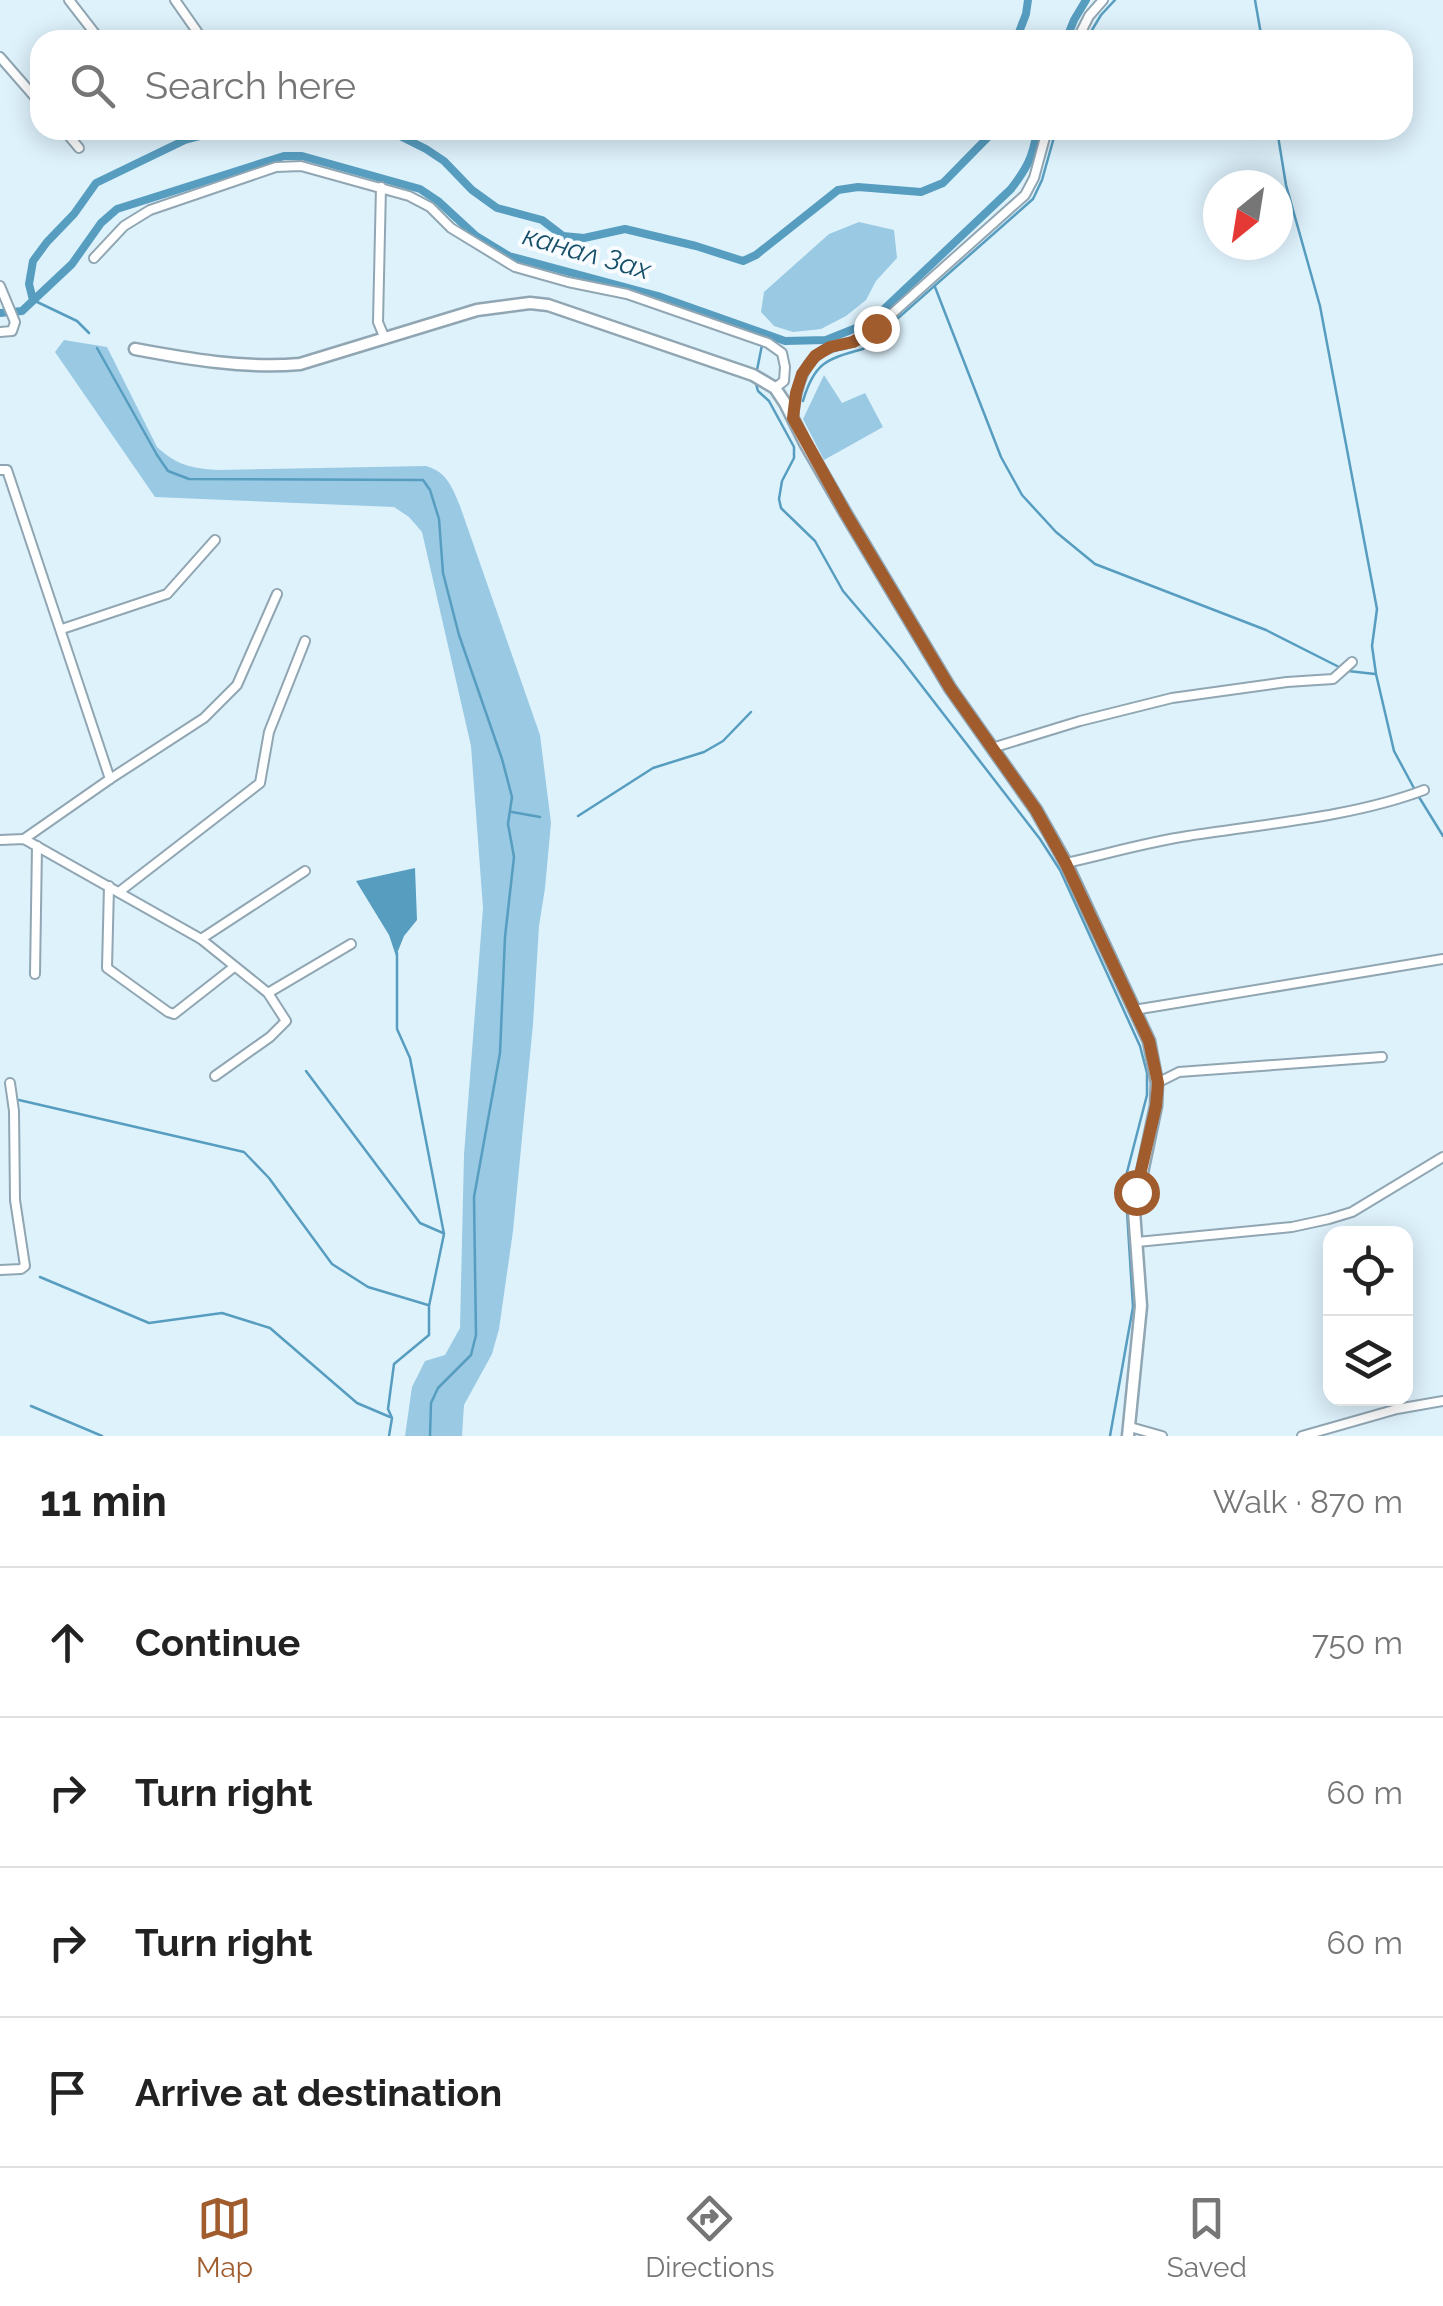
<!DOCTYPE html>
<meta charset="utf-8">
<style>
:root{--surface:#fff;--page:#f2f2f2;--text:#222;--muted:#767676;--line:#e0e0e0;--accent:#a15c2e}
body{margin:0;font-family:Raleway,sans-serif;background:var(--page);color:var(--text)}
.controls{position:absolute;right:30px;bottom:30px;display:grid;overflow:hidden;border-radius:20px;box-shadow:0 5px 25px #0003}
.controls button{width:90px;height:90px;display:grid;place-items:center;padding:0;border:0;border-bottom:2px solid var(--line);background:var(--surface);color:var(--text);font:50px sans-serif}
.compass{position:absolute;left:1203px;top:170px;width:90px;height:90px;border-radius:50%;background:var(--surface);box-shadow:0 5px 25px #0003;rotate:210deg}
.stop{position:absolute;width:30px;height:30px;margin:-22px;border:8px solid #a15c2e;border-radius:50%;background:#fff}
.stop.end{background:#a15c2e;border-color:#fff;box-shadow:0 2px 10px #0008}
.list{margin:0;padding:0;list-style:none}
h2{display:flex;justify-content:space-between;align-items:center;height:130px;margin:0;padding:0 40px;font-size:42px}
h2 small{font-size:32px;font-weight:400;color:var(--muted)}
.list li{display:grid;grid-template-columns:65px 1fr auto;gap:30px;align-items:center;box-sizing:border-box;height:150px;padding:0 40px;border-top:2px solid var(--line)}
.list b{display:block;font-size:38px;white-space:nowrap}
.list em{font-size:32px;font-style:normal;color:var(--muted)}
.icon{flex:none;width:55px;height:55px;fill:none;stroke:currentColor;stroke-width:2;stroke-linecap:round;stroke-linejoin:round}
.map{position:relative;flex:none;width:1443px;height:1436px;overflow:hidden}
.search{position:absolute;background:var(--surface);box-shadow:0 5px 25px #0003;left:30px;right:30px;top:30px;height:110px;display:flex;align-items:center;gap:25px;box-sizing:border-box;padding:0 35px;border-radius:30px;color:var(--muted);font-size:38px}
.sheet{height:730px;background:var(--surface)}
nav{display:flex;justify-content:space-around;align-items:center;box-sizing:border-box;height:140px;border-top:2px solid var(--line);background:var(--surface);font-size:28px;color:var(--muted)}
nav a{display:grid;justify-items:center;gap:5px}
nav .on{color:var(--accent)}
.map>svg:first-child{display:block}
.green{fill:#99c9e3}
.water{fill:#579dc0}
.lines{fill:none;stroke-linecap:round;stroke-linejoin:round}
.stream{stroke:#579dc0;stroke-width:2.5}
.canal{stroke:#579dc0;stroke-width:8}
.street-casing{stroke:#90a6b3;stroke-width:12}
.secondary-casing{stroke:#90a6b3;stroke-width:15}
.street{stroke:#fff;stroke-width:8}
.secondary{stroke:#fff;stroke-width:10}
.route{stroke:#a15c2e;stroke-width:12}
.labels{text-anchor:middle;stroke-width:8;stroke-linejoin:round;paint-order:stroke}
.water-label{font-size:28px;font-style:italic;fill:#174f69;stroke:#f8fcff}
</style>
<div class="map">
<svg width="1443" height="1436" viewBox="0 0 1443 1436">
<rect width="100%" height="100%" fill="#def2fc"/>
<g class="green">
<path d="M 859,222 L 894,230 L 897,258 L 876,281 L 866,300 L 846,316 L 821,329 L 793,332 L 774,326 L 761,312 L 764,292 L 829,234 Z"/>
<path d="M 64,340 L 107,347 L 157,447 C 177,465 190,468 217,470 L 426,466 C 447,472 452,487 460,506 L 540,735 L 551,823 L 545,888 L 539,926 L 533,1024 L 513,1231 L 499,1329 L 492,1354 L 464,1405 L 462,1436 L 405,1436 L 412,1387 L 425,1361 L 445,1355 L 460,1328 L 464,1155 L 483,908 L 471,746 L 422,532 L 409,517 L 394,507 L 155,497 L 55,352 Z"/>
<path d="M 824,375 L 842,403 L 865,393 L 883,427 L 824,460 L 803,419 Z"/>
</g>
<path class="water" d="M 415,868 L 417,920 L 404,936 L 396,956 L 389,935 L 356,881 Z"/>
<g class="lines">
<g class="stream">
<path d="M 1255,0 L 1262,40"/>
<path d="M 1086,40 L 1101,15 L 1115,0"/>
<path d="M 1277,130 L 1286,185 L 1320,306 L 1377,609 L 1372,646 L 1376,674 L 1394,751 L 1415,790"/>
<path d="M 935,287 L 1001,457 L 1022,495 L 1056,532 L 1095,564 L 1266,630 L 1341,668"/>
<path d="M 33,300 L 77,321 L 89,333"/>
<path d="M 97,348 L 157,455 L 168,471 L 189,479 L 423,480 L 430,490 L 439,519 L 443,573 L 459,635 L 502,759 L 512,797 L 508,824 L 514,857 L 505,937 L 500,1053 L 474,1197 L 476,1335 L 471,1355 L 438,1388 L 431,1403 L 430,1436"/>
<path d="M 757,370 L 762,345"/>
<path d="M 756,384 L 758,391 L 769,401 L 794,447 L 794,458 L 782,481 L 779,499 L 781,508 L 815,541 L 843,591 L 901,659 L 1040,839 L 1060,870 L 1140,1046 L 1147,1073 L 1147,1095 L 1125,1180 L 1133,1307 L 1110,1436"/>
<path d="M 803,401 C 814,363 826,359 863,349 L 1033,199 L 1042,180 L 1056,130"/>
<path d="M 1348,671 L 1375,674"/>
<path d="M 1419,797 L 1443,836"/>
<path d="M 512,812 L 540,817"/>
<path d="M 578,816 L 653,768 L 704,752 L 723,741 L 751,712"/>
<path d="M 306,1071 L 420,1223 L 443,1233"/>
<path d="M 19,1100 L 244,1152 L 269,1178 L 332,1264 L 368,1287 L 428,1305"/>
<path d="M 40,1277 L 149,1323 L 222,1313 L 270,1328 L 357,1403 L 390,1417"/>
<path d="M 31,1406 L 102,1436"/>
<path d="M 389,1436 L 392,1418 L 388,1409 L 394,1364 L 429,1335 L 429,1306 L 444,1234 L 410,1058 L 397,1029 L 397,953"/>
</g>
<g class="canal">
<path d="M 1016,40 L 1026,14 L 1028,0"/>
<path d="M 1066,40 L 1074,20 L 1086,0"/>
<path d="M 388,130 L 426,149 L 444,161 L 472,190 L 497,208 L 542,220 L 563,236 L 584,238 L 625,229 L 696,246 L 743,261 L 756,255 L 838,190 L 858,187 L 921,192 L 943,183 L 995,130"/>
<path d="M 33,300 L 29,284 L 33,261 L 47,242 L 74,214 L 96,183 L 185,140 L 223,130"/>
<path d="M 0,313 L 22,311 L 72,264 L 101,223 L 117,209 L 284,156 L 302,156 L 420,189 L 438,201 L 476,236 L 509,256 L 658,296 L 785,341 L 826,340 L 861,326 L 880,313 L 1011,189 C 1027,168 1033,157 1037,130"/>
</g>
<g class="street-casing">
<g id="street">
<path d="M 69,0 L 100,40"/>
<path d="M 175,0 L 203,40"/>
<path d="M 1077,40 L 1089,16 L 1103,0"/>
<path d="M 0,57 L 40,103"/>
<path d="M 64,130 L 79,148"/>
<path d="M 381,187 L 378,322 L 385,339"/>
<path d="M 94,258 L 124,226 L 150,210 L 276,167 L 301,166 L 409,196 L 430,207 L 451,228 L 515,267 L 568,282 L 627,294 L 768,343 L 782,353 L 785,367 L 784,381 L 775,388"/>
<path d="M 0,286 L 15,322 L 12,331 L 0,332"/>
<path d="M 793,418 C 796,390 802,357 832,347 C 840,344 848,344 855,341 C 862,338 869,332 876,328 L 1025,195 L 1034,178 L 1047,130"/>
<path d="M 0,470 L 7,470 L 110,779 L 24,839"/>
<path d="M 62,629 L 167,594 L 215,540"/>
<path d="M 992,748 L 1080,721 L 1172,698 L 1287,682 L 1333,679 L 1352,662"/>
<path d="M 110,779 L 204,718 L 237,685 L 277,594"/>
<path d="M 0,840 L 24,839 L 201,939 L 268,993 L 286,1021 L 270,1037 L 215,1076"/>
<path d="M 1066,863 C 1107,854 1147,842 1188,836 C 1264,824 1353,817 1424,790"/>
<path d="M 109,886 L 107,968 L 168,1012 L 174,1014 L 234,967"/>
<path d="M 119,892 L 260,783 L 269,732 L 305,641"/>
<path d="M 201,939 L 305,871"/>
<path d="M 35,974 L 37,846"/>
<path d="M 268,993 L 351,944"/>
<path d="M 1134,1010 L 1443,959"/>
<path d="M 1157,1083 L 1179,1072 L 1382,1057"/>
<path d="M 1137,1242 L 1292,1227 L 1329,1219 L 1352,1212 L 1443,1157"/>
<path d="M 0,1270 L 21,1269 L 25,1266 L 15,1200 L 14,1111 L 10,1083"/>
<path d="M 1130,1427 L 1162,1436"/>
<path d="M 1302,1436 L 1397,1409 L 1443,1401"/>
</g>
</g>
<g class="secondary-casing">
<path id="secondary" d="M 135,349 C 188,359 246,369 300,364 L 477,310 L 530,303 L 548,305 L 753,375 L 775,388 L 785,403 L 805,443 L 846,514 L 950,688 L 1036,810 L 1066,863 L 1149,1041 L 1157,1083 L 1156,1106 L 1134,1211 L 1141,1306 L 1128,1436"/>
</g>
<use href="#street" class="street"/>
<use href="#secondary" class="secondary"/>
</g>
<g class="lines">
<path class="route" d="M 876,328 L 853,342 L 830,347 L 815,356 L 802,374 L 796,393 L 793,418 L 846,514 L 950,688 L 1036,810 L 1066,864 L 1149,1041 L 1158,1083 L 1156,1106 L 1136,1192"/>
</g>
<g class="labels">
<g class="water-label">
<text transform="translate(587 252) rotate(16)" y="10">канал Зах</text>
</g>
</g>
</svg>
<div class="controls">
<button><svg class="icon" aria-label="locate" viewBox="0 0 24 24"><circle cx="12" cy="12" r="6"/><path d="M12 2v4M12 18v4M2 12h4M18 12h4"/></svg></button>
<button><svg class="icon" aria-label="layers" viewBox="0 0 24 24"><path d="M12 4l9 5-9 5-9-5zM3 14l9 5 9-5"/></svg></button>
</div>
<svg class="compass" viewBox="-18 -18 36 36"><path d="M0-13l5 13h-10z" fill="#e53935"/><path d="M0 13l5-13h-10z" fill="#767676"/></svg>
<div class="stop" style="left:1136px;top:1192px"></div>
<div class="stop end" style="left:876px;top:328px"></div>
<div class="search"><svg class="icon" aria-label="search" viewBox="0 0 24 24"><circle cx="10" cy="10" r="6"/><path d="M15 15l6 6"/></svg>Search here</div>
</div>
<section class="sheet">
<h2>11 min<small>Walk · 870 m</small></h2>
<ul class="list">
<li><svg class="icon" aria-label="ahead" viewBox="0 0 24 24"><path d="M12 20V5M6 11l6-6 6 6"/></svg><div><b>Continue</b></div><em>750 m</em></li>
<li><svg class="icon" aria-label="right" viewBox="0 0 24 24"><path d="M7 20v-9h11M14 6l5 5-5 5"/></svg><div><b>Turn right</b></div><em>60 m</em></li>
<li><svg class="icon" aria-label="right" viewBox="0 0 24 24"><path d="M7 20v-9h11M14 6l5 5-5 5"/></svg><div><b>Turn right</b></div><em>60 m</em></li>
<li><svg class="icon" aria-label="arrive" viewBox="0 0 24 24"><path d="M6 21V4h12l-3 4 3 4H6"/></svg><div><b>Arrive at destination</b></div></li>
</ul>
</section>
<nav>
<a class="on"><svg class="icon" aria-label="map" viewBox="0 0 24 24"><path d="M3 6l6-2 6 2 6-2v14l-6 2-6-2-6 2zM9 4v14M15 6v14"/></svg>Map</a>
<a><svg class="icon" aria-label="directions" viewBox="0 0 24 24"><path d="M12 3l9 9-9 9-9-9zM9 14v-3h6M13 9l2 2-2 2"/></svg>Directions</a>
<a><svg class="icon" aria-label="saved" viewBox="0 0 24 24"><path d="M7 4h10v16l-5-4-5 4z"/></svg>Saved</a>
</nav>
